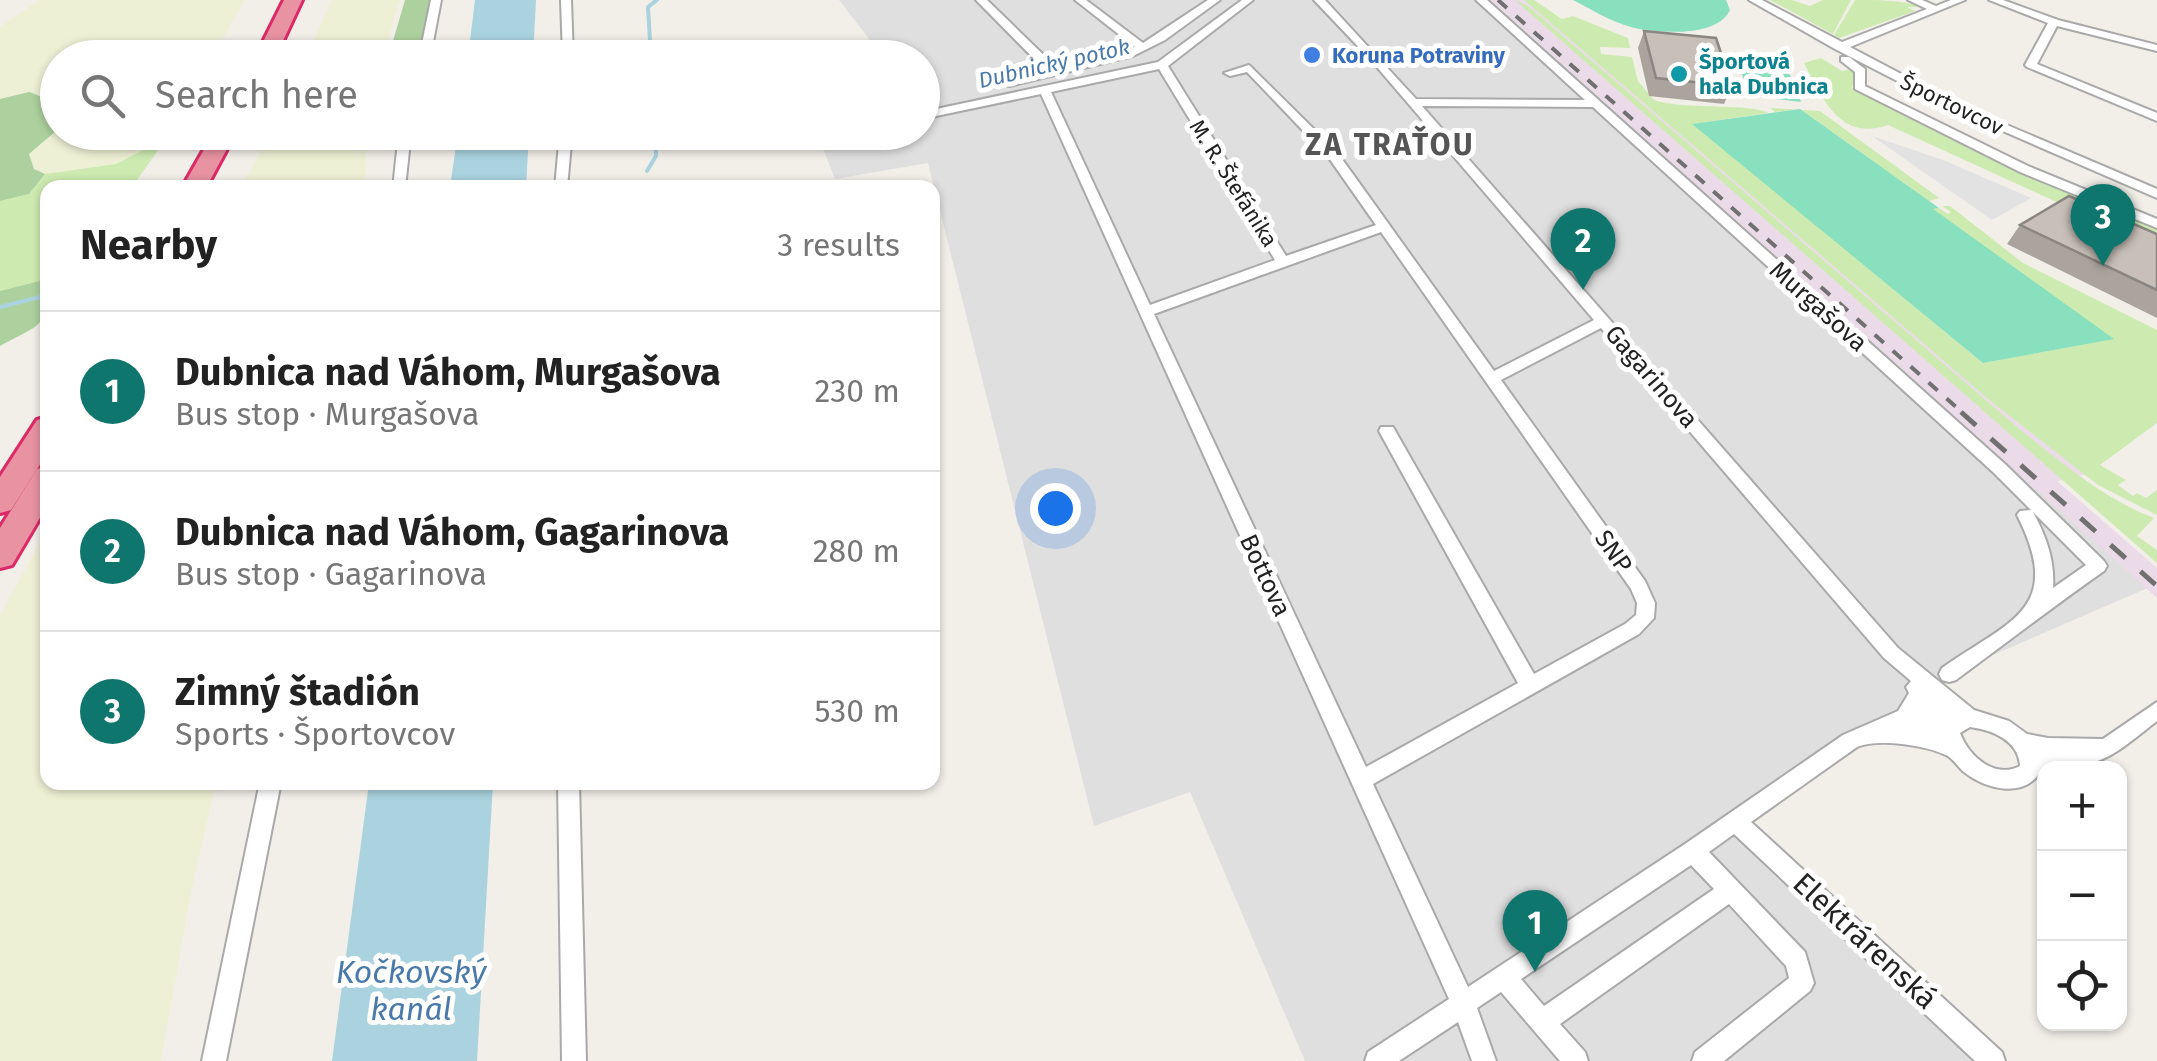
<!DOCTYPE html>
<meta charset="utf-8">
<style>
:root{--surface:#fff;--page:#f6f6f6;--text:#222;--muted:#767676;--line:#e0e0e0;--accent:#0f766e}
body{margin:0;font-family:"Fira Sans",sans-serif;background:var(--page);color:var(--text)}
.controls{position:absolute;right:30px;bottom:30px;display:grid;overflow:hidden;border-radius:20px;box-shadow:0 2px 8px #0004}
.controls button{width:90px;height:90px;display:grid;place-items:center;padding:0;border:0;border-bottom:2px solid var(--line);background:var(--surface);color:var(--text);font:50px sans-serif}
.you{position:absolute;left:1055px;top:508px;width:35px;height:35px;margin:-25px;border:8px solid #fff;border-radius:50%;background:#1a73e8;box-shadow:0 0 0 15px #1a73e833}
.badge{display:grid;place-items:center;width:65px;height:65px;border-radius:50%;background:var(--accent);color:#fff;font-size:32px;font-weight:700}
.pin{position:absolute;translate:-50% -82px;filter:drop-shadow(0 2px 5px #0008)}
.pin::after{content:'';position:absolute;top:52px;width:35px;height:30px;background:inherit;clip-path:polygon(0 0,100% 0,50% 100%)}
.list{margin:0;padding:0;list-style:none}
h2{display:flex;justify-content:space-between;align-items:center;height:130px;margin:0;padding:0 40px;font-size:42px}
h2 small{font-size:32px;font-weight:400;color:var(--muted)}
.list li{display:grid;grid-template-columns:65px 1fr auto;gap:30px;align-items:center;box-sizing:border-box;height:160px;padding:0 40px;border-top:2px solid var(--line)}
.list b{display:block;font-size:38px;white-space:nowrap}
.list p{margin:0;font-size:32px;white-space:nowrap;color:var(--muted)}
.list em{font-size:32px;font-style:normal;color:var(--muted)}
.icon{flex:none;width:55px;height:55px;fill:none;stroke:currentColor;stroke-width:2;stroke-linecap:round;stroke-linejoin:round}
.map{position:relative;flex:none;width:2157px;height:1061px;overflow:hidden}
.search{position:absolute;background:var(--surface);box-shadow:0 2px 8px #0004;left:40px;top:40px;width:900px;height:110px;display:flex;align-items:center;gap:25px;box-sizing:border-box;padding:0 35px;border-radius:55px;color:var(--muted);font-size:38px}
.panel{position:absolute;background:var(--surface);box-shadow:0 2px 8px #0004;left:40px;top:180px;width:900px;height:610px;border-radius:20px}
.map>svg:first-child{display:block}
.residential{fill:#e0dfdf}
.industrial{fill:#ebdbe8}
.farmland{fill:#eef0d5}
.grass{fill:#cdebb0}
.forest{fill:#add19e}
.pitch{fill:#88e0be}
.parking{fill:#e2e2e2}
.water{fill:#aad3df}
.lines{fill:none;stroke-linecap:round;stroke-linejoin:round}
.stream{stroke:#aad3df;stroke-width:4}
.minor-casing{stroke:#a9a9a9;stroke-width:4}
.motorway-casing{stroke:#dc2a67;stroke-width:6}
.minor{fill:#fff;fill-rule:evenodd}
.motorway{fill:#e892a2;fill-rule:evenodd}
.rail-far1{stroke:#707070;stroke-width:4;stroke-dasharray:12 12;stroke-linecap:butt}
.rail{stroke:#707070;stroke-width:5;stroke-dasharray:20 20;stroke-linecap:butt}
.wall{fill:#aba49e}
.building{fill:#c7bfb8;stroke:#8b8681;stroke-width:2.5}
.shop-dot{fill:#3f7fe0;stroke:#fff;stroke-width:4}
.culture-dot{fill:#0f9aa8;stroke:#fff;stroke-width:4}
.labels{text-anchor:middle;stroke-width:10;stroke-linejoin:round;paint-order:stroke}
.far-shop-label{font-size:22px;font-weight:bold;fill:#366cbe;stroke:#fff;text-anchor:start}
.far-culture-label{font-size:22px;font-weight:bold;fill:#0d838f;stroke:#fff;text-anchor:start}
.far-water-label{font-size:22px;font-style:italic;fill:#4a7aab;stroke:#fff}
.far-street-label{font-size:22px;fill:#222;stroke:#fff}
.street-label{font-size:25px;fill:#222;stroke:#fff}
.far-district-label{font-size:30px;font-weight:bold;letter-spacing:2.5px;fill:#555;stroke:#fff}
.near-street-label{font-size:30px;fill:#222;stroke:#fff}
.near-water-label{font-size:32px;font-style:italic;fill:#4a7aab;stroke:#fff}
</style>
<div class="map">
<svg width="2157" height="1061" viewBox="0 0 2157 1061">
<rect width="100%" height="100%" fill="#f2efe9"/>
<path class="residential" d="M 839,0 L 1491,0 L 2150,587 L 1949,674 L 1737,822 L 1993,1061 L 1305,1061 L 1190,792 L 1094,826 L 928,163 L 835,179 L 817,133 L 922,132 L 922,58 L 883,57 Z"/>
<path class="industrial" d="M 1491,0 L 1534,0 L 2099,471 L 2057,481 L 2157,568 L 2157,598 Z"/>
<g class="farmland">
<path d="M 39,0 L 245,0 L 212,57 L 58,58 L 57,111 L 48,98 L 29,92 L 0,99 L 0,27 Z"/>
<path d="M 332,0 L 400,0 L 383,57 L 306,57 Z"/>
<path d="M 57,130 L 58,132 L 161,133 L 145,149 L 116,164 L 45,174 L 34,169 L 29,154 Z"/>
<path d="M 271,133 L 367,133 L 365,187 L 241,187 Z"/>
<path d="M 47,530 L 48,782 L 216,783 L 192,887 L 161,1061 L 0,1061 L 0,615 Z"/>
</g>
<g class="grass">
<path d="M 1515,0 L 1528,6 L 2023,432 C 2065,465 2104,499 2154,518 L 2137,536 L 2157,550 L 2157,563 Z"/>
<path d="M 1524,0 L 1534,0 L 1562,19 L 1573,16 L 1628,38 L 1630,48 L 1600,47 L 1601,54 L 1632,57 L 1638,81 L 1654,100 C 1682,110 1752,103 1768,113 L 1693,124 L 1983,363 L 2112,339 L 1932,209 L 1939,208 L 1948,214 L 1951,212 L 1942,206 L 1950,206 L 2023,263 L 2157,330 L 2157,423 L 2100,465 L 2126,480 L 2118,485 L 2133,496 L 2137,493 L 2146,498 L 2157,490 L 2157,515 L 2098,485 L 1988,399 Z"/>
<path d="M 1770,0 L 1792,0 L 1810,6 L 1823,0 L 1851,0 L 1833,34 Z"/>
<path d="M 1855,0 C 1877,0 1903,0 1923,7 L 1907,7 L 1915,11 L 1839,38 L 1834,35 Z"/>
<path d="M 1821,58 L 1842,71 L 1857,68 L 1852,88 L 1990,156 L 2157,227 L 2157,248 L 1888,125 C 1840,142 1822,98 1804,63 Z"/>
<path d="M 1770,108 L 1820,111 L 1939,198 L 1929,201 L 1800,109 L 1775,112 Z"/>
<path d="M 161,146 L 132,187 L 48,188 L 47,279 L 0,291 L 0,201 L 29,194 L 45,174 L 116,164 L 145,149 Z"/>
</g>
<g class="forest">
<path d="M 405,0 L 431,0 L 418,57 L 388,58 Z"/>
<path d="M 29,92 C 51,99 58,107 57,130 L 29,154 L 34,169 L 45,174 L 29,194 L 0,201 L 0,99 Z"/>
<path d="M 47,279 C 48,329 42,323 0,346 L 0,291 Z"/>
</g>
<g class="pitch">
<path d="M 1573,0 L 1726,0 L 1730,10 C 1717,37 1665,33 1639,29 C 1617,25 1594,11 1573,0 Z"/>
<path d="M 1737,61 L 1786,65 L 1801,102 L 1750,96 Z"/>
<path d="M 1800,109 L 1939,208 L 1933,209 L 2114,339 L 1983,363 L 1692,124 Z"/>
</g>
<path class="parking" d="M 1872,136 L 1943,160 L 2031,198 L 1992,220 Z"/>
<g class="water">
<path d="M 475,0 L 536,0 L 533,57 L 468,57 Z"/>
<path d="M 458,132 L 529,133 L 526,187 L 450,187 Z"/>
<path d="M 369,783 L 493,783 L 477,1061 L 332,1061 Z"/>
</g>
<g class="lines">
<g class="stream">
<path d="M 651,58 L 648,7 L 657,0"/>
<path d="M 647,171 L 656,156 L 655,132"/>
<path d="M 0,307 L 48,295"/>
</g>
<g class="minor-casing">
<g id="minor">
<path d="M 431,0 L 441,0 L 430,58 L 419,58 Z"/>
<path d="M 561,0 L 571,0 L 573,58 L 563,58 Z"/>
<path d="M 976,0 L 987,0 L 1057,68 L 1135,47 L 1075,0 L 1086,0 L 1143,43 L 1208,0 L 1220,0 L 1165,40 L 1133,56 L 1010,86 L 1006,85 L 1006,81 L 1046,71 Z"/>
<path d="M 1242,0 L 1253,0 L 1168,66 L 1286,256 L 1376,225 L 1329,158 L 1247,72 L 1230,76 L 1224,73 L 1249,65 L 1337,152 L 1494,371 L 1594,320 L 1370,59 L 1314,0 L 1325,0 L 1416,99 L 1585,100 L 1476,0 L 1487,0 L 2006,465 L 2104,561 L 2107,566 L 2104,571 C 2054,606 2006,643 1956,680 L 1949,682 L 1942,680 L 1939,674 L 1942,668 C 2010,620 2065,610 2017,515 L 2020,511 L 2031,510 L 1994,473 L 1593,107 L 1422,106 L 1898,648 L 1974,710 L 2009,721 L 2027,734 L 2048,738 L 2103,739 L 2157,702 L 2157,721 C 2112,756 2103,768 2044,768 L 2044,772 L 2040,772 C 2024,799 1985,789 1964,772 C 1959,768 1954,760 1948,756 C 1927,745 1878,738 1857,747 L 1751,822 L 2002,1052 L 2005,1061 L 1975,1061 L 1734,834 L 1709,852 L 1805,952 L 1814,983 L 1810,991 L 1724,1061 L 1692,1061 L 1695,1052 L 1789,978 L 1786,966 L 1729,904 L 1560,1024 L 1585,1052 L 1588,1061 L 1560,1061 L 1501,992 L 1477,1008 L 1496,1061 L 1472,1061 L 1458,1022 L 1399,1061 L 1365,1061 L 1368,1052 L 1449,999 L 1041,94 L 922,119 L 922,112 L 1158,62 ZM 1159,69 L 1275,260 L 1150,305 L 1051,92 ZM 1381,232 L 1631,589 L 1637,603 L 1636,615 L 1625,624 L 1534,674 L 1393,427 L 1381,427 L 1379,431 L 1518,683 L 1366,767 L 1154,314 ZM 1601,328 L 1884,658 L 1911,681 L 1906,687 L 1909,693 L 1898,711 L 1843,735 L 1685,844 L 1468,987 L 1373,784 L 1639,634 L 1654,618 L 1655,603 L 1645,581 L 1501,380 ZM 2033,512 L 2086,565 L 2053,588 C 2055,560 2046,536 2033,512 ZM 1970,727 C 1993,730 2019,741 2020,766 C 1995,779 1969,757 1960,733 ZM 1691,865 L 1714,889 L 1544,1006 L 1521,979 Z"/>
<path d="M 1749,0 L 1762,0 L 1842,42 L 1927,9 L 1908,0 L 1922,0 L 1936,6 L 1951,0 L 1965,0 L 1850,47 L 1960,105 L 2157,189 L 2157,198 L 1952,109 L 1835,49 Z"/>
<path d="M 1989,0 L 2003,0 L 2058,20 L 2157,45 L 2157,51 L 2057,26 L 2037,64 L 2157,113 L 2157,121 L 2027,67 L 2025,65 L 2048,23 Z"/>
<path d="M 1841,57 L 1849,57 L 1865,69 L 1865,86 L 2028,166 L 2157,219 L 2157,228 L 2020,172 L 1855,89 L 1855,72 L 1841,61 Z"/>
<path d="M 399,132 L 411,132 L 405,188 L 393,188 Z"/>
<path d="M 560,132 L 572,132 L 567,188 L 555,188 Z"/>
<path d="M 260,782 L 281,782 L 226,1061 L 202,1061 Z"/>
<path d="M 558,782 L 579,782 L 586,1061 L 562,1061 Z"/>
</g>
</g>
<g class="motorway-casing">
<g id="motorway">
<path d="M 284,0 L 302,0 L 275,58 L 255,58 Z"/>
<path d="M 214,132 L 236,132 L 206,188 L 182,188 Z"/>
<path d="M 48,417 L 48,452 L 11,510 L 0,513 L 0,477 L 37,420 Z"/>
<path d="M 48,466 L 48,504 L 12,565 L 0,568 L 0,528 L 37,469 Z"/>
</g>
</g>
<use href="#minor" class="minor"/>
<use href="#motorway" class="motorway"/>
<path class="rail-far1" d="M 1498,0 L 1964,414"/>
<path class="rail" d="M 1961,412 L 2157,586"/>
</g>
<g class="wall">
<path d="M 1644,31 L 1732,86 L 1724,104 L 1649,96 L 1638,48 Z"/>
<path d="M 2020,225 L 2157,234 L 2157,318 L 2007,244 Z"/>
</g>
<g class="building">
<path d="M 1644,31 L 1716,38 L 1732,86 L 1656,78 Z"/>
<path d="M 2069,196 L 2157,234 L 2157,290 L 2020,225 Z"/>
</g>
<circle class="shop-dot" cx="1312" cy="55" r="10"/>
<circle class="culture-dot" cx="1679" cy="74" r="10"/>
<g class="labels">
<g class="far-shop-label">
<text x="1332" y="63">Koruna Potraviny</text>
</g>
<g class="far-culture-label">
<text x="1699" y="69">Športová<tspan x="1699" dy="25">hala Dubnica</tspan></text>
</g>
<g class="far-water-label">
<text transform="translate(1054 63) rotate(-13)" y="8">Dubnický potok</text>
</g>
<g class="far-street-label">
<text transform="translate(1952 104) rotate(26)" y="8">Športovcov</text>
<text transform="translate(1234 183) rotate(58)" y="8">M. R. Štefánika</text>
</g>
<g class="street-label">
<text transform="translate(1819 306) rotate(42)" y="9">Murgašova</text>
<text transform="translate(1652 376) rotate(49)" y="9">Gagarinova</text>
<text transform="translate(1614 551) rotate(55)" y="9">SNP</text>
<text transform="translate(1266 575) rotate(65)" y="9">Bottova</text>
</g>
<g class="far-district-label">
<text x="1390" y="155">ZA TRAŤOU</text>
</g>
<g class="near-street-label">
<text transform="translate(1865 941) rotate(43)" y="10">Elektrárenská</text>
</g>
<g class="near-water-label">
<text x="411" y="983">Kočkovský<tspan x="411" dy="37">kanál</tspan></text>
</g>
</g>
</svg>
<div class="controls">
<button>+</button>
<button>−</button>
<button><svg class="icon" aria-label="locate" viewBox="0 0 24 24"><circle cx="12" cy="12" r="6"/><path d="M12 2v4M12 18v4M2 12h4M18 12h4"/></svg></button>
</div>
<div class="you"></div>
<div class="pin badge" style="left:1535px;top:972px">1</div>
<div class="pin badge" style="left:1583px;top:290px">2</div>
<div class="pin badge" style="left:2103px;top:266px">3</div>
<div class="search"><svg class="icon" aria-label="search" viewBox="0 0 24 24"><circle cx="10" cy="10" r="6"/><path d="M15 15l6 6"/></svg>Search here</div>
<section class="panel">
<h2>Nearby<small>3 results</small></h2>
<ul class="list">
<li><span class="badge">1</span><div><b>Dubnica nad Váhom, Murgašova</b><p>Bus stop · Murgašova</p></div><em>230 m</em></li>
<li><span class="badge">2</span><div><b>Dubnica nad Váhom, Gagarinova</b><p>Bus stop · Gagarinova</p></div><em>280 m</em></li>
<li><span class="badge">3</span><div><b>Zimný štadión</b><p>Sports · Športovcov</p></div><em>530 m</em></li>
</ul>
</section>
</div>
